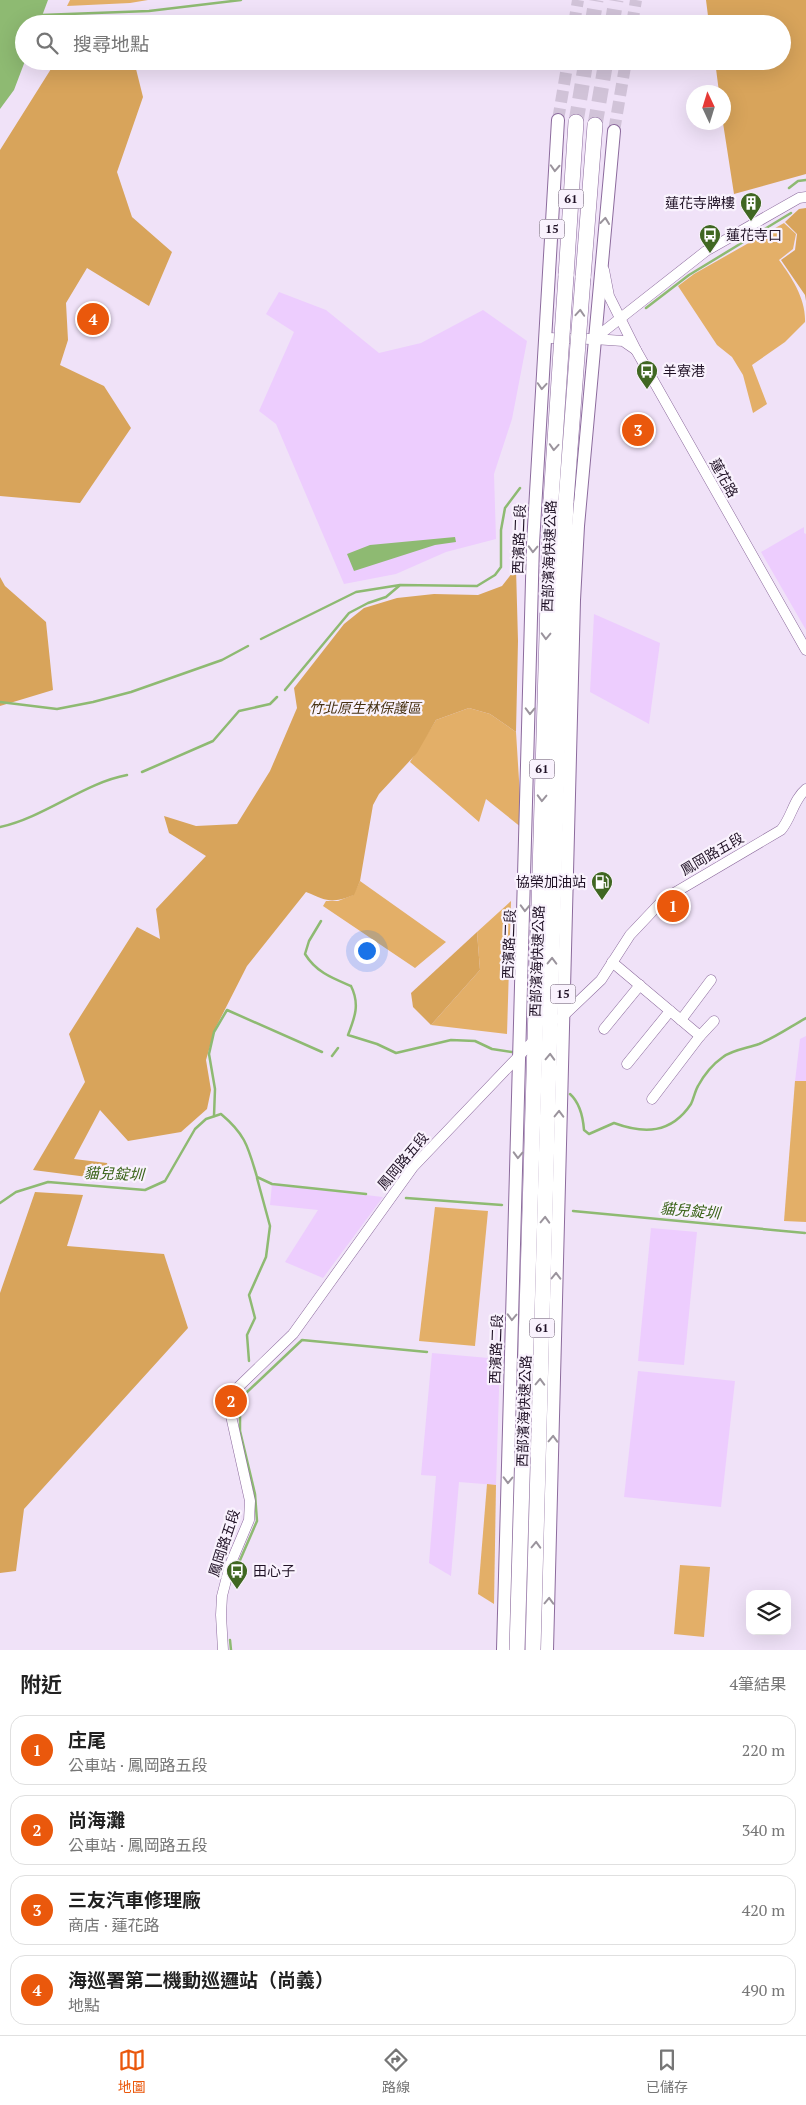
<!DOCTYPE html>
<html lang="zh-TW">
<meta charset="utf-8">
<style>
:root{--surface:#fff;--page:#f2f2f2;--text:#222;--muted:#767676;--line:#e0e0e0;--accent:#ea580c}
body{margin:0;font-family:"PT Serif","Noto Sans TC",serif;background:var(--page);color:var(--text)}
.controls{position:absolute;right:15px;bottom:15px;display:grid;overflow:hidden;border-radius:10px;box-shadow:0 5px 20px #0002}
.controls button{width:45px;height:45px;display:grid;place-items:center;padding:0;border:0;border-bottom:1px solid var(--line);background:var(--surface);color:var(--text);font:25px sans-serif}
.compass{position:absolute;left:686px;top:85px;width:45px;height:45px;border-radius:50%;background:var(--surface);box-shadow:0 5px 20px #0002;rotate:356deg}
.you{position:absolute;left:366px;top:950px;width:18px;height:18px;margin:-12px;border:4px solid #fff;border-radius:50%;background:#1a73e8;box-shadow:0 0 0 8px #1a73e833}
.badge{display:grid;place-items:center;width:32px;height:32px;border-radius:50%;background:var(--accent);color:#fff;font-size:16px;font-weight:700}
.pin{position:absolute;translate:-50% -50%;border:2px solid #fff;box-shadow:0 1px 5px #0006}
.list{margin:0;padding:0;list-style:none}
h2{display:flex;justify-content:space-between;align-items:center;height:65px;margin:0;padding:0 20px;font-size:21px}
h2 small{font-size:16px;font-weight:400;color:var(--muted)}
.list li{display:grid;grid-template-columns:32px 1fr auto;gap:15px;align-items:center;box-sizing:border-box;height:70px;margin:0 10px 10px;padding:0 10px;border:1px solid var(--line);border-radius:15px}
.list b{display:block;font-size:19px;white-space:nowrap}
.list p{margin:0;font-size:16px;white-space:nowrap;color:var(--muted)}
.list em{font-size:16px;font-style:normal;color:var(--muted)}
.icon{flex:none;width:28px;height:28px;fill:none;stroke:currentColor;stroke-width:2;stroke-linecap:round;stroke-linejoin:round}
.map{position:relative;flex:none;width:806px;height:1650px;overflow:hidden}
.search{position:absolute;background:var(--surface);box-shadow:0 5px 20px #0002;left:15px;right:15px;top:15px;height:55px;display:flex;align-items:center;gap:12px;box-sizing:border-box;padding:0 18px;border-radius:28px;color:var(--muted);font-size:19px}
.sheet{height:385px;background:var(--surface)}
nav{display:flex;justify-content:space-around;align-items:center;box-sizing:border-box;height:70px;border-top:1px solid var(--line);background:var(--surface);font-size:14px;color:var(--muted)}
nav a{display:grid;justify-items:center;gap:2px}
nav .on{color:var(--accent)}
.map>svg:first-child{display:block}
.built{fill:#edcdfe}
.green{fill:#e3af68}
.forest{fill:#d8a45b}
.water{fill:#8eba72}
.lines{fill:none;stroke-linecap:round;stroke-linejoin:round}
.stream{stroke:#8eba72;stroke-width:2.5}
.major-tunnel{stroke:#d1c3d8;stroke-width:12;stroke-dasharray:12 6;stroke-linecap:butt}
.highway-tunnel{stroke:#d1c3d8;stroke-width:15;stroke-dasharray:15 8;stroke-linecap:butt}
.minor-casing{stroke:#8c6b9d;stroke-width:11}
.major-casing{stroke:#8c6b9d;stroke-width:14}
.highway-casing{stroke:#8c6b9d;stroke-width:16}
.minor{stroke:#fff;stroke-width:10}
.major{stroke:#fff;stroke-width:12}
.highway{stroke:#fff;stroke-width:15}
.highway-bridge-casing{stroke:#8c6b9d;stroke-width:16;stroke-linecap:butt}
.highway-bridge{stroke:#fff;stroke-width:15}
.oneway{stroke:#9b949d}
.labels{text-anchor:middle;stroke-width:4.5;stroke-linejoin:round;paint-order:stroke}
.shield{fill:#f9f2fd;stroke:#615566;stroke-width:1}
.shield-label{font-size:12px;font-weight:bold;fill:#201226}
.poi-label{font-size:14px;fill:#201226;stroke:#f9f2fd;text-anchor:start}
.street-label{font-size:14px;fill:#201226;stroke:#f9f2fd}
.park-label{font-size:14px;font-style:italic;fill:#463011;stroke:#f9f2fd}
.water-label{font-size:15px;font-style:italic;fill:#3b641a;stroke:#f9f2fd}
</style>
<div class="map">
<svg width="806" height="1650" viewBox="0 0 806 1650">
<rect width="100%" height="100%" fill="#f0e2f8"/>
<g class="built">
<path d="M 279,292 L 326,310 L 379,353 L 421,343 L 483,310 L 527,341 L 512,419 L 494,474 L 496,539 L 446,552 L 396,574 L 344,584 L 276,424 L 259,411 L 294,332 L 266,314 Z"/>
<path d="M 804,527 L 804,533 L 806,534 L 806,630 L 761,552 Z"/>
<path d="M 594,614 L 660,643 L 649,724 L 590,692 Z"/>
<path d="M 806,1036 L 806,1081 L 795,1081 L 800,1039 Z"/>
<path d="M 272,1184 L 383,1197 L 323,1278 L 285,1262 L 318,1210 L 270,1205 Z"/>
<path d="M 651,1228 L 697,1232 L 684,1365 L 638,1361 Z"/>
<path d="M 432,1353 L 500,1359 L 496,1485 L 459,1482 L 451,1576 L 429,1563 L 436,1476 L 421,1475 Z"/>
<path d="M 638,1371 L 735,1381 L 721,1507 L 624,1497 Z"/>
</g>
<g class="green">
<path d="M 70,0 L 148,0 L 130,3 L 67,6 Z"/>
<path d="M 784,223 L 796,234 L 793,249 L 779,260 C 792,278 806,299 805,322 L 785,342 L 752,365 L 767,404 L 753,413 L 743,375 L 732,357 L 717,345 L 678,286 L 694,274 Z"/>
<path d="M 469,708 L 490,714 L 516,732 L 522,828 L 486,799 L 479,822 L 410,762 L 436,720 Z"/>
<path d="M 360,881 L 446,942 L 415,968 L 323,906 L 326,901 L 338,901 L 353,895 Z"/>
<path d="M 511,901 L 507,1034 L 431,1025 L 480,970 L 477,932 Z"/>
<path d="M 795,1081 L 806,1081 L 806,1222 L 784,1221 Z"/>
<path d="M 435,1207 L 488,1211 L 475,1346 L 419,1341 Z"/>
<path d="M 487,1484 L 496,1485 L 494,1604 L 478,1594 Z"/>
<path d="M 680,1565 L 710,1567 L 704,1637 L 674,1634 Z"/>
</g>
<g class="forest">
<path d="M 706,0 L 806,0 L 806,174 L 734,194 L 723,123 L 724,92 L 719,92 L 715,61 L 782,61 L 782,24 L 709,24 Z"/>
<path d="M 56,61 L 134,61 L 143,97 L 117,172 L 132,217 L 172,252 L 149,306 L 87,268 L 66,303 L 68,340 L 60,365 L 104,386 L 131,428 L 80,503 L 0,496 L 0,150 Z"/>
<path d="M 806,208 L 806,301 L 805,295 L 781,260 L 795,250 L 797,234 L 785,222 L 799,209 Z"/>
<path d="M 516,568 L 518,641 L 516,732 L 490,714 L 469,708 L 436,720 L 417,753 L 379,794 L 373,805 L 360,881 L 354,895 C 330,904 328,901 306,892 L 247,966 L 215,1029 L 206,1060 L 211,1090 L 207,1109 L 181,1132 L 128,1141 L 100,1110 L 74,1159 L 107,1163 L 111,1180 L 33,1170 L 85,1082 L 69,1034 L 137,927 L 160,939 L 156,909 L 206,856 L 169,833 L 164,816 L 196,826 L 237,824 L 270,771 L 297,708 L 294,688 L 344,624 L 364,608 L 397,598 L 434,594 L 478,595 L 502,586 Z"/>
<path d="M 0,577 L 5,586 L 46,622 L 53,690 L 0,706 Z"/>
<path d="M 477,932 L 480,970 L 431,1025 L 413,1007 L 411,993 Z"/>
<path d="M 35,1192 L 83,1195 L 67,1246 L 164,1254 L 188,1328 L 24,1509 L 16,1571 L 0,1573 L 0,1293 Z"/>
</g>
<g class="water">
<path d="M 0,0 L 48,0 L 39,24 L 24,24 L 25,61 L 14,90 L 0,109 Z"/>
<path d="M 455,537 L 456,542 L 435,545 L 354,571 L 347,554 L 370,545 Z"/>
</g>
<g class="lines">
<g class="stream">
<path d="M 41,15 L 149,11 L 241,0"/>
<path d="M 789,188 L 798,181 L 806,180"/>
<path d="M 646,308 L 689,275 L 791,213"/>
<path d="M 261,639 L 356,592 L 400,585 L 477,586 L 495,575 L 501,567 L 501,530 L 505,508 L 520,488"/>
<path d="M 285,690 L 349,613 L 368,603 L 386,597 L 399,586"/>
<path d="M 0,702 L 57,709 L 93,702 L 131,692 L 222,660 L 248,646"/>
<path d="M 142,772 L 213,741 L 239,711 L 270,704 L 277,697"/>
<path d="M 0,827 C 45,817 84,783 127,775"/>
<path d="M 321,921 L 309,941 L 305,954 C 316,972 332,978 351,986 C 360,1004 355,1017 348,1035 L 377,1044 L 396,1053 L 451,1040 L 475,1041 L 492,1049 L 512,1052"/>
<path d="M 332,1056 L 338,1048"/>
<path d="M 570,1094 C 580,1103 583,1117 584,1130 L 589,1134 L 614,1123 C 644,1134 671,1134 691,1104 C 694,1098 695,1091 698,1086 C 704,1075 713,1064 723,1057 C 732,1050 748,1048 759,1044 C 776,1037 790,1027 806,1018"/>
<path d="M 214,1116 L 215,1089 L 209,1054 L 214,1032 L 227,1010 L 322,1052"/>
<path d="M 406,1198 L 502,1205"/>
<path d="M 0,1203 L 16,1192 L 48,1182 L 145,1190 L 165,1181 L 195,1129 L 206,1119 L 221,1114 C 246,1135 248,1147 257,1177 L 272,1184 L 366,1194"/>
<path d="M 573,1211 L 805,1233"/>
<path d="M 249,1361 L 247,1335 L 255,1318 L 249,1295 L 266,1257 L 270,1226 L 257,1178"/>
<path d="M 231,1581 L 257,1521 L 255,1494 L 240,1431 L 240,1410 L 246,1393 L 302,1340 L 427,1352"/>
<path d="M 230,1640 L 231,1650"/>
</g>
<g class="major-tunnel">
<path d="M 574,24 L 578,0"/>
<path d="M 632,24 L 636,0"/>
<path d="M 558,120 L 568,61"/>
<path d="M 614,131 L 626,61"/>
</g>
<g class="highway-tunnel">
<path d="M 592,24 L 596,0"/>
<path d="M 612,24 L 616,0"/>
<path d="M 576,122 L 586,61"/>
<path d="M 595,125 L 606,61"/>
</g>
<g class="minor-casing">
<g id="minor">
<path d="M 604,270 L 609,296 L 636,350 L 806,650"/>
<path d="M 545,338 L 594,339 L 706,251 L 799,198 L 806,197"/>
<path d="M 594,339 L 623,341 L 636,350"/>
<path d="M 612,962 L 700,1036 L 714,1021"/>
<path d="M 560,1019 L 601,980 L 630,935 L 664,899 L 781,830 C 792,817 793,800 806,789"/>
<path d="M 681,1020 L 711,980"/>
<path d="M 604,1029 L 640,985"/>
<path d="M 627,1064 L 670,1011"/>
<path d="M 652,1099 L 700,1036"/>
<path d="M 223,1650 L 221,1615 L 222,1596 L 230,1565 L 249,1520 L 250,1501 L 227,1398 L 293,1334 L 413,1167 L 537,1037"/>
</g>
</g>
<g class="major-casing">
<g id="major">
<path d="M 503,1650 L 533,544 L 558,120"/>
<path d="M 547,1650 L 574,600 L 578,526 L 614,131"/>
</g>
</g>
<g class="highway-casing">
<g id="highway">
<path d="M 566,276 L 576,122"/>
<path d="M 583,278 L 595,125"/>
<path d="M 517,1650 L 551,500"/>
<path d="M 533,1650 L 560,656 L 566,501"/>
</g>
</g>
<use href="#minor" class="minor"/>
<use href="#major" class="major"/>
<use href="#highway" class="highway"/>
<g class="highway-bridge-casing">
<g id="highway-bridge">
<path d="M 551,500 L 566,276"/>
<path d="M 566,501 L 583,278"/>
</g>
</g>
<use href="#highway-bridge" class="highway-bridge"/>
</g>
<defs><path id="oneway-chevron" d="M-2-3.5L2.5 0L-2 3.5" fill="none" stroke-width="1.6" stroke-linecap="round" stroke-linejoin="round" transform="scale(1.25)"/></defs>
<g class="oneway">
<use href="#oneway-chevron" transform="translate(555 168) rotate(93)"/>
<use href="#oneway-chevron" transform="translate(605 221) rotate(-84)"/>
<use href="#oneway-chevron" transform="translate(580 313) rotate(-86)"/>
<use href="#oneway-chevron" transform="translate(542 386) rotate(94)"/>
<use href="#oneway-chevron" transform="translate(554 447) rotate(94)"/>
<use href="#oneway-chevron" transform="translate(533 549) rotate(92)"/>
<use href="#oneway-chevron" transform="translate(546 636) rotate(92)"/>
<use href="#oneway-chevron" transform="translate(530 711) rotate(91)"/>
<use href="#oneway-chevron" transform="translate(542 798) rotate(92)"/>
<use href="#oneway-chevron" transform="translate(525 908) rotate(92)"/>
<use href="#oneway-chevron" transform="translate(552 961) rotate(-89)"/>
<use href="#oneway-chevron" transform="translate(550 1057) rotate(-88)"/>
<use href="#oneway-chevron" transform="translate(559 1114) rotate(-89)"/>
<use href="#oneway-chevron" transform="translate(518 1155) rotate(92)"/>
<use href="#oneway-chevron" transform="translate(545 1220) rotate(-88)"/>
<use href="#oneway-chevron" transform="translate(556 1276) rotate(-89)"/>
<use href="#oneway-chevron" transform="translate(512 1317) rotate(92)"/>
<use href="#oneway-chevron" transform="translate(540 1382) rotate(-88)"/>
<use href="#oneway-chevron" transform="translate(553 1439) rotate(-88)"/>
<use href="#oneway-chevron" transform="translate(508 1480) rotate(91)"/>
<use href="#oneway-chevron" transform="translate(536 1545) rotate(-88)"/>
<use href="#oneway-chevron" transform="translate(549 1601) rotate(-88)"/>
</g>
<defs>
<g id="building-pin" transform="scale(1.125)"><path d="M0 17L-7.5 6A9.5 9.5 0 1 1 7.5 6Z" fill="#406722" stroke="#f9f2fd"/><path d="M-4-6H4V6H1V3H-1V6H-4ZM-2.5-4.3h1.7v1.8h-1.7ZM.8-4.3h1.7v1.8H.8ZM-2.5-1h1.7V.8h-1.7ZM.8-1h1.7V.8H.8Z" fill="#fff"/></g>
<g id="bus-pin" transform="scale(1.125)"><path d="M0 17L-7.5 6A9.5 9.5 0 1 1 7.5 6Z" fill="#406722" stroke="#f9f2fd"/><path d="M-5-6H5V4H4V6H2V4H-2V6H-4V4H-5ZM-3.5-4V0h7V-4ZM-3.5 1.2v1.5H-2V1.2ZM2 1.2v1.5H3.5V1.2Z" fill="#fff"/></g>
<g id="fuel-pin" transform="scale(1.125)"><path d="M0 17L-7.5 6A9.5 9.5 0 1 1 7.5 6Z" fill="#406722" stroke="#f9f2fd"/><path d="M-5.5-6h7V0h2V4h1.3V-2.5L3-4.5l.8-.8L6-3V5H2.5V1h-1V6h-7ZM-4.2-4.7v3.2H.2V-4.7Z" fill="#fff"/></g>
</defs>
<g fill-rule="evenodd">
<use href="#building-pin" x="751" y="203"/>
<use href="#bus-pin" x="710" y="235"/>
<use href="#bus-pin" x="647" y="371"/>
<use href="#fuel-pin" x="602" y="882"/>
<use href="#bus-pin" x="237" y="1571"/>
</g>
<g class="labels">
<g class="shield">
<rect x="558.5" y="189.5" width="25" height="19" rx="4"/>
<rect x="539.5" y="219.5" width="25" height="19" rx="4"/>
<rect x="529.5" y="759.5" width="25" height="19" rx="4"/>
<rect x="550.5" y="984.5" width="25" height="19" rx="4"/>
<rect x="529.5" y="1318.5" width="25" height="19" rx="4"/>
</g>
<g class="shield-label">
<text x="571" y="203">61</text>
<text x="552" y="233">15</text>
<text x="542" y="773">61</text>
<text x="563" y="998">15</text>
<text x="542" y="1332">61</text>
</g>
<g class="poi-label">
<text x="735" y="208" text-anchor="end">蓮花寺牌樓</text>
<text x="726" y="240">蓮花寺口</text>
<text x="663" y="376">羊寮港</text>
<text x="586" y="887" text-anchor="end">協榮加油站</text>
<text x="253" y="1576">田心子</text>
</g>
<g class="street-label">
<text transform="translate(724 478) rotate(61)" y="5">蓮花路</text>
<text transform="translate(519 539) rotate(-88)" y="5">西濱路二段</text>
<text transform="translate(549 556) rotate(-88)" y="5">西部濱海快速公路</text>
<text transform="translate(712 854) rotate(-30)" y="5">鳳岡路五段</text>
<text transform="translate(509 944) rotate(-88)" y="5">西濱路二段</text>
<text transform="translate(537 961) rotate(-88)" y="5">西部濱海快速公路</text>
<text transform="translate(403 1161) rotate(-50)" y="5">鳳岡路五段</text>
<text transform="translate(496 1349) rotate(-88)" y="5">西濱路二段</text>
<text transform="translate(524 1411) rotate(-88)" y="5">西部濱海快速公路</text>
<text transform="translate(224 1543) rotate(-72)" y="5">鳳岡路五段</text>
</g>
<g class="park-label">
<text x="365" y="713">竹北原生林保護區</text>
</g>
<g class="water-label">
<text transform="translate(114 1174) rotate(2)" y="5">貓兒錠圳</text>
<text transform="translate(690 1211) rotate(5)" y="5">貓兒錠圳</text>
</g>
</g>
</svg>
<div class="controls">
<button><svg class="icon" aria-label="layers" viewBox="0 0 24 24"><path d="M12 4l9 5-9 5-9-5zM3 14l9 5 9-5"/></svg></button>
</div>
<svg class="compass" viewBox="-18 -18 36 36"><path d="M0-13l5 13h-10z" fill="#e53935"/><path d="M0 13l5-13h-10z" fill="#767676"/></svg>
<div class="you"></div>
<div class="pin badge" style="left:673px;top:906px">1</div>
<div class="pin badge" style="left:231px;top:1401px">2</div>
<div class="pin badge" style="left:638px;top:430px">3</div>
<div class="pin badge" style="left:93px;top:319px">4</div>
<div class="search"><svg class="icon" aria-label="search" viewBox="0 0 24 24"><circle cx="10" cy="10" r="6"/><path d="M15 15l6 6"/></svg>搜尋地點</div>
</div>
<section class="sheet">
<h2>附近<small>4筆結果</small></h2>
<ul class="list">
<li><span class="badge">1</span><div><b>庄尾</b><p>公車站 · 鳳岡路五段</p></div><em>220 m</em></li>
<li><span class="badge">2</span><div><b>尚海灘</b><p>公車站 · 鳳岡路五段</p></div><em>340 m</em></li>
<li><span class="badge">3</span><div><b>三友汽車修理廠</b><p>商店 · 蓮花路</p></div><em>420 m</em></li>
<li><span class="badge">4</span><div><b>海巡署第二機動巡邏站（尚義）</b><p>地點</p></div><em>490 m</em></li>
</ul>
</section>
<nav>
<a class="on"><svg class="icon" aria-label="map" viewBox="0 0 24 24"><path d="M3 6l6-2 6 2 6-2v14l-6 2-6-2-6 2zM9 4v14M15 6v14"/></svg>地圖</a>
<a><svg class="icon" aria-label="directions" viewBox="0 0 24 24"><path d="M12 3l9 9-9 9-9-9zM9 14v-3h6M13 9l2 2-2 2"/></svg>路線</a>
<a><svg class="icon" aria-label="saved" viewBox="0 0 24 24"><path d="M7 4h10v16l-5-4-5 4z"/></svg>已儲存</a>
</nav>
